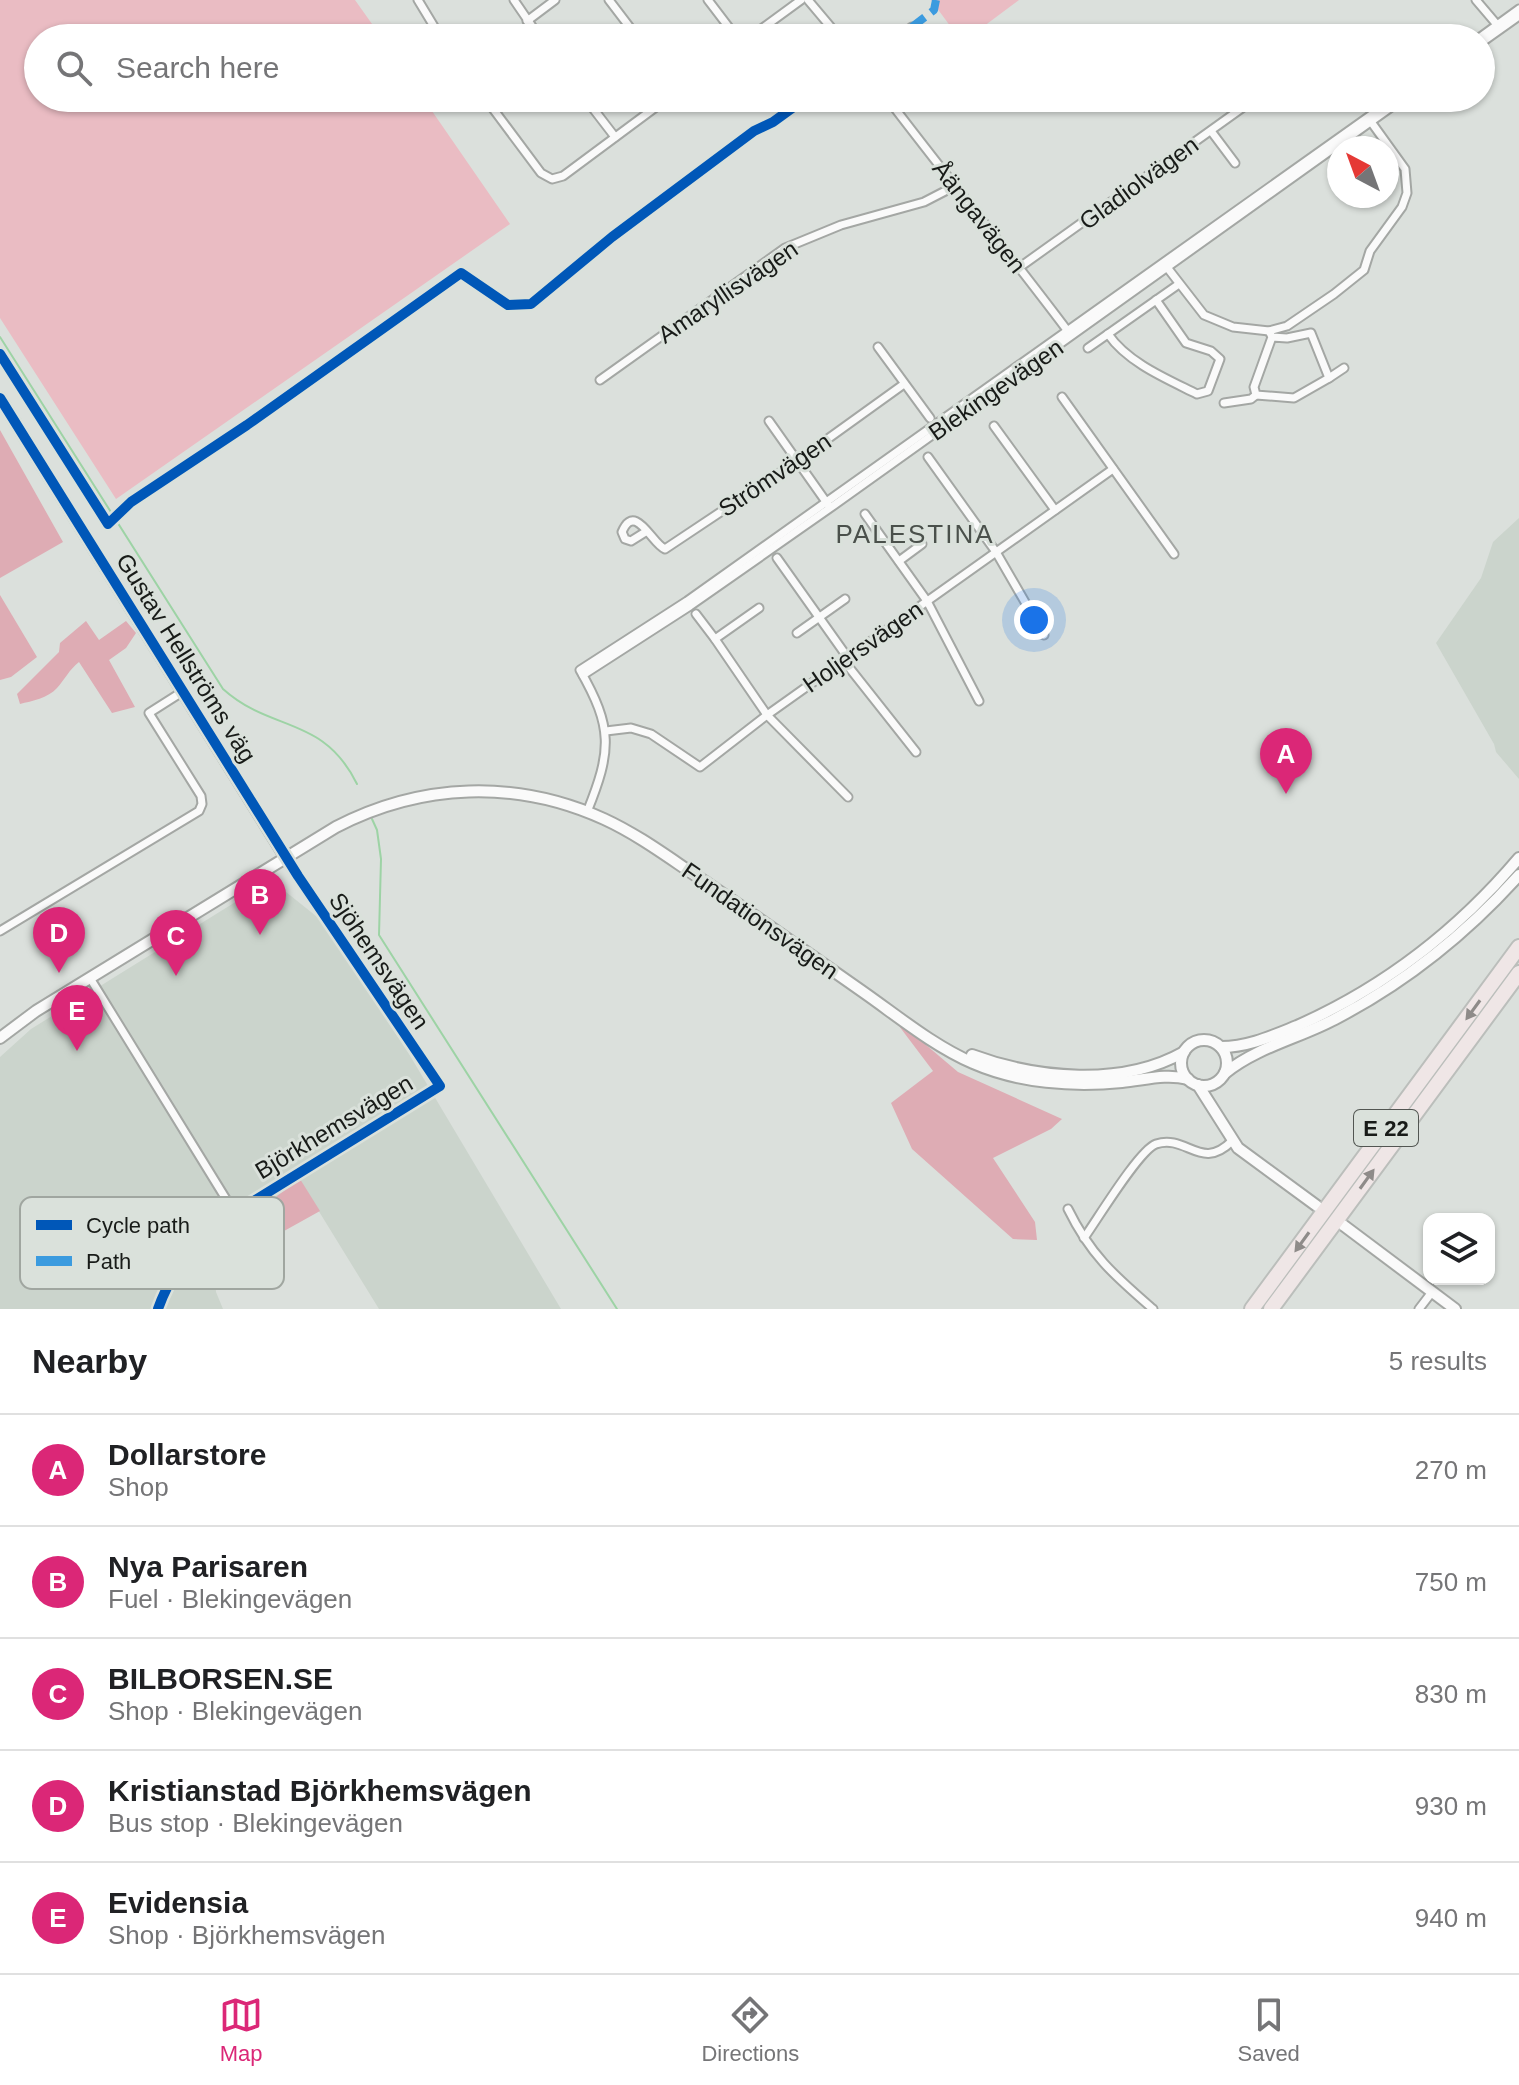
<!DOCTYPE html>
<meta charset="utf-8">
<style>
:root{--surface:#fff;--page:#f6f6f6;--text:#202124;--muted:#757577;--line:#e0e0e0;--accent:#db2777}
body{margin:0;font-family:Arial,sans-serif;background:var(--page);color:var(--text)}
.controls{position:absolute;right:24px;bottom:24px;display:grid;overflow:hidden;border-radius:16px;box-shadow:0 2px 6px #0004}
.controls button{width:72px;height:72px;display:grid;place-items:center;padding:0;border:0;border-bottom:2px solid var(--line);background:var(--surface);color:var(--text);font:40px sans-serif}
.compass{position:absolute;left:1327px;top:136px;width:72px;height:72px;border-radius:50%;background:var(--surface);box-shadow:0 2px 6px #0004;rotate:319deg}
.you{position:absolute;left:1034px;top:620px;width:28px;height:28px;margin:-20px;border:6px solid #fff;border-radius:50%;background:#1a73e8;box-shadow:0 0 0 12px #1a73e833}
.badge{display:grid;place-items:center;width:52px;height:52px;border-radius:50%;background:var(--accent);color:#fff;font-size:26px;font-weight:700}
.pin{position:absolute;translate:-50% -66px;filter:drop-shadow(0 2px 4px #0008)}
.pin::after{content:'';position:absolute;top:42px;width:28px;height:24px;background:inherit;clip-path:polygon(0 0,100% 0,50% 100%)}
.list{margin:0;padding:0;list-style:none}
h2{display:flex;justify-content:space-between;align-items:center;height:104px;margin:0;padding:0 32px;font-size:34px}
h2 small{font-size:26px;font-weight:400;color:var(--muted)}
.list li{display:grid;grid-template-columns:52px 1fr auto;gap:24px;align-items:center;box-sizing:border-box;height:112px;padding:0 32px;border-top:2px solid var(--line)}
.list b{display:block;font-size:30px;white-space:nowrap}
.list p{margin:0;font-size:26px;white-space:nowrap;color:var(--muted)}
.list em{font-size:26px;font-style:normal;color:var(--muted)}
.icon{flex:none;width:44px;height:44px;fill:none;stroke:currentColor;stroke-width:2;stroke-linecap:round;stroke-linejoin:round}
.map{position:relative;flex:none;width:1519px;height:1309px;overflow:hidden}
.search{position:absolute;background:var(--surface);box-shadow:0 2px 6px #0004;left:24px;right:24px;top:24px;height:88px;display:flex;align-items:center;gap:20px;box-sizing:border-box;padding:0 28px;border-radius:44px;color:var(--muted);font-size:30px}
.sheet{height:664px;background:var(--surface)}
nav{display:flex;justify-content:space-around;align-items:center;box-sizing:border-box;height:112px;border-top:2px solid var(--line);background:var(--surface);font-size:22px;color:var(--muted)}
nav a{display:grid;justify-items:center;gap:4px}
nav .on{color:var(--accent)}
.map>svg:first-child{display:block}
.built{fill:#cbd4cc}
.green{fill:#eabcc3}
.forest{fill:#deacb4}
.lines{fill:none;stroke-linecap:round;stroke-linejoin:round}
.stream{stroke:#9dd3a5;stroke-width:2}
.street-casing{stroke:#a4a7a4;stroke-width:11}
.secondary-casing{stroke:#a4a7a4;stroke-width:14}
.highway-casing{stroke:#bbbebb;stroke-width:18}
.street{stroke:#fafafa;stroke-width:7}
.secondary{stroke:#fafafa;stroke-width:10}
.highway{stroke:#efe6e6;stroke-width:14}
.quiet{stroke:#3b9bdf;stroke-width:8;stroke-dasharray:16 8;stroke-linecap:butt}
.cycleway-casing{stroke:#dae1db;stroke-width:15}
.cycleway{stroke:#0057b8;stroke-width:10}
.oneway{fill:#8e8b89}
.labels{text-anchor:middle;stroke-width:6;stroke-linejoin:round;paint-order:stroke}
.shield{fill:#dae1db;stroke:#525652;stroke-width:2}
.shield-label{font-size:22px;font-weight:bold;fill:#181b18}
.street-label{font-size:24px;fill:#181b18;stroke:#dae1db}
.neighbourhood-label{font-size:26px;letter-spacing:2px;fill:#4a504b;stroke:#dae1db}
.key{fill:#dae1db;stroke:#a0a6a0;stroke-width:2}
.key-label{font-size:22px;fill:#181b18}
</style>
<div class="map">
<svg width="1519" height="1309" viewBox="0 0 1519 1309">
<rect width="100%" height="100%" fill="#dbe0dc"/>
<g class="built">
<path d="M 1519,518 L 1519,779 L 1496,752 L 1494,744 L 1436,643 L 1481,578 L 1493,542 Z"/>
<path d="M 271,880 L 321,920 L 409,1054 L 561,1309 L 379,1309 L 299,1179 L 221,1244 L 198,1284 L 215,1279 L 216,1292 L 223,1309 L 0,1309 L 0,1057 L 31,1029 Z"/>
</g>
<g class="green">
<path d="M 0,0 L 355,0 L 382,38 L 38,38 L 38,98 L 423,98 L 510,224 L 116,499 L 0,318 Z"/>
<path d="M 931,0 L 1019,0 L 968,38 L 959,38 Z"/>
</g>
<g class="forest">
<path d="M 0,430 L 63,542 L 0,578 Z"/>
<path d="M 0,595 L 37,657 L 11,677 L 0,680 Z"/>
<path d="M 86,621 L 99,640 L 126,621 L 136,633 L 126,648 L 109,660 L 135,707 L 112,713 L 79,662 C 69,670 65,679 57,688 C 48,698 32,701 20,704 L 17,694 L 59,652 L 60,643 Z"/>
<path d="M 899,1026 L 906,1028 L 958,1072 L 1062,1119 L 1051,1129 L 993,1158 L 1035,1222 L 1037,1240 L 1013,1239 L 912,1149 L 891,1103 L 933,1071 Z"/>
<path d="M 300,1179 L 320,1211 L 230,1261 L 198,1284 L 174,1282 L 208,1239 L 221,1243 C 248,1222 272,1198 300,1179 Z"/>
</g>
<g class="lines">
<g class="stream">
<path d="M 0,337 L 223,689 C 272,733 323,715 357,784"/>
<path d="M 372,819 L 377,830 L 381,859 L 379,935 L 617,1309"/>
</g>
<g class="street-casing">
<g id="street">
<path d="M 418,0 L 441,38"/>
<path d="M 514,0 L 540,38"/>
<path d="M 609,0 L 638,38"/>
<path d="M 708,0 L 737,38"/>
<path d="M 808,0 L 840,38"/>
<path d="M 1476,0 L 1499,27"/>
<path d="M 527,21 L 555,0"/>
<path d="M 749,38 L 801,0"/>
<path d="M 897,38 L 912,27"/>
<path d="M 1479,38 L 1519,9"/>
<path d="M 1481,43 L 1519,16"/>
<path d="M 485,98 L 541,173 L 552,179 L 563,176 L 668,98"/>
<path d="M 585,98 L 615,137"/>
<path d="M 887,98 C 947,177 1010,254 1070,334"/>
<path d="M 1211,131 L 1235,163"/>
<path d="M 1166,266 L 1204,315 L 1233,327 L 1269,331 L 1287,326 L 1334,294 L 1364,270 L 1370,251 L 1402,207 L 1407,193 L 1405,169 L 1369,119"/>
<path d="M 1020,267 L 1256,98"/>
<path d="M 1269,331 L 1272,337 L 1254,387 L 1256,395 L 1294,398 L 1329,378 L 1311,333 L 1287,338 L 1272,337"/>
<path d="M 1108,334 C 1128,363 1167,379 1197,394 L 1208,391 L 1220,359 L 1211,351 L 1186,343 L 1156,300"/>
<path d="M 878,347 L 930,418"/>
<path d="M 1088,348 L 1179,284"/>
<path d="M 1329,378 L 1344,368"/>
<path d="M 600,380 L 785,248 L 841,225 L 924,202 L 953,187"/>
<path d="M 1062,397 L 1174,554"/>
<path d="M 1224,403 L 1251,399 L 1256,395"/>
<path d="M 769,421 L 829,506"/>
<path d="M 994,426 L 1055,510"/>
<path d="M 928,457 L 996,552 L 1044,635"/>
<path d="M 865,514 L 927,601 L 979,701"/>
<path d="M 647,531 L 631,541 L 625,539 L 622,532 C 635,501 652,544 665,549 L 797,461 L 904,384"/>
<path d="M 777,558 L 848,658"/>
<path d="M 899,561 L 922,544"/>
<path d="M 759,608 L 715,639 L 767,715 L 848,797"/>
<path d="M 696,614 L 715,639"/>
<path d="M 797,633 L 845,599"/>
<path d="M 844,661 L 916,752"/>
<path d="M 583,675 L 690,606 L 830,508 L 1404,98"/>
<path d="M 606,731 L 631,728 L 651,734 L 700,767 L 767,715 L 1113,469"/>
<path d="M 587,812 C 612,750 613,728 580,670 L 687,601 L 1395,98"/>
<path d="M 0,931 L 199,811 L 202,804 L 201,796 L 149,713 L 182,692"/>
<path d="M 90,978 L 234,1212"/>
<path d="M 1068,1209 C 1091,1256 1115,1276 1153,1309"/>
<path d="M 1084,1238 C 1097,1220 1139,1150 1156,1144 C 1187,1134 1201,1172 1232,1141"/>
<path d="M 158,1309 C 170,1275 190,1247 218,1223 L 440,1086 L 286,858"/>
<path d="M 1419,1309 L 1432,1292"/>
</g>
</g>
<g class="secondary-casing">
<g id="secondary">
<path d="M 0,398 L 286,858"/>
<path d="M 0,1038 L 36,1011 L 336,827 C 421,783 516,779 604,819 C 641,836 673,861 707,883 C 760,919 813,957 866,994 C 900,1018 934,1046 973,1063 C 1019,1083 1073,1087 1122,1082 C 1144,1080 1166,1073 1188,1079"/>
<circle cx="1204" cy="1063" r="23"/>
<path d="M 1221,1047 C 1248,1047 1272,1036 1297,1026 C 1383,988 1458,930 1519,858"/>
<path d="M 972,1055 C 1037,1079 1122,1087 1184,1052"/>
<path d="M 1225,1073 C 1257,1047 1299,1038 1335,1019 C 1406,982 1466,934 1519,875"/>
<path d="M 1198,1085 L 1238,1148 L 1317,1206"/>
<path d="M 1343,1225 L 1455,1309"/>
</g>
</g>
<g class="highway-casing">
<g id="highway">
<path d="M 1252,1309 L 1519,947"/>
<path d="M 1271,1309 L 1519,973"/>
</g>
</g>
<use href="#street" class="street"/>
<use href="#secondary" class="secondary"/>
<use href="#highway" class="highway"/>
<path class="quiet" d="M 912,27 L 934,10 L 936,0"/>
<g class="cycleway-casing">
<g id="cycleway">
<path d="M 0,354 L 108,524 L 131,502 L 247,425 L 461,273 L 508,305 L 531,304 L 612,237 L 754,131 L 773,122 L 806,98"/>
<path d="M 0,398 L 298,876 L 440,1086 L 218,1223 C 190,1247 170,1275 158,1309"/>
</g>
</g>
<use href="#cycleway" class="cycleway"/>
</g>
<defs><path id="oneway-solid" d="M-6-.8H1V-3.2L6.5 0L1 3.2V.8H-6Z" transform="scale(2)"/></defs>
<g class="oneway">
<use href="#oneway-solid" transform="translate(1473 1010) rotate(126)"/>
<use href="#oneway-solid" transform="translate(1367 1179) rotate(-54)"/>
<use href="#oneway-solid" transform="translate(1302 1242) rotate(126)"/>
</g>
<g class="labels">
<rect class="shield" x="1354" y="1110" width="64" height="36" rx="6"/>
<g class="shield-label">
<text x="1386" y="1136">E 22</text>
</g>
<g class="street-label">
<text transform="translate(1139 183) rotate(-36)" y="8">Gladiolvägen</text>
<text transform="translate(979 217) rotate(52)" y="8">Åängavägen</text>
<text transform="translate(728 292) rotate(-34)" y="8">Amaryllisvägen</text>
<text transform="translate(996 390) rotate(-35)" y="8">Blekingevägen</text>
<text transform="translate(775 475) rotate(-34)" y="8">Strömvägen</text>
<text transform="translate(863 647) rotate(-35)" y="8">Holjersvägen</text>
<text transform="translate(186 658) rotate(58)" y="8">Gustav Hellströms väg</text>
<text transform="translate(760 921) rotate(35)" y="8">Fundationsvägen</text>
<text transform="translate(379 961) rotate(56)" y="8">Sjöhemsvägen</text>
<text transform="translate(334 1127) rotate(-31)" y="8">Björkhemsvägen</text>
</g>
<g class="neighbourhood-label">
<text x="915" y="543">PALESTINA</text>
</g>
</g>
<rect x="20" y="1197" width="264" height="92" rx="12" class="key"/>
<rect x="36" y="1220" width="36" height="10" fill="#0057b8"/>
<rect x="36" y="1256" width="36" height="10" fill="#3b9bdf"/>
<g class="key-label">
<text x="86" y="1233">Cycle path</text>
<text x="86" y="1269">Path</text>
</g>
</svg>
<div class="controls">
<button><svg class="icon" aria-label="layers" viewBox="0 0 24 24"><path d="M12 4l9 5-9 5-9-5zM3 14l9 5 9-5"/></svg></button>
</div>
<svg class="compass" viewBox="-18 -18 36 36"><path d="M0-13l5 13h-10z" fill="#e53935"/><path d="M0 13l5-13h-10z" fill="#757577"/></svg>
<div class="you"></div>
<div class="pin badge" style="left:1286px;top:794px">A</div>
<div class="pin badge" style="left:260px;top:935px">B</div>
<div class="pin badge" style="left:176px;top:976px">C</div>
<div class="pin badge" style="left:59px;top:973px">D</div>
<div class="pin badge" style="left:77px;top:1051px">E</div>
<div class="search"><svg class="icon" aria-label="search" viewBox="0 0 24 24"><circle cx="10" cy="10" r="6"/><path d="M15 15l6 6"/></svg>Search here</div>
</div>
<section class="sheet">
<h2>Nearby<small>5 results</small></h2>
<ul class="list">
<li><span class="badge">A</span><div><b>Dollarstore</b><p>Shop</p></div><em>270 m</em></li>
<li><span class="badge">B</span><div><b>Nya Parisaren</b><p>Fuel · Blekingevägen</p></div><em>750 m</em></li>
<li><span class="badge">C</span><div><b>BILBORSEN.SE</b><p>Shop · Blekingevägen</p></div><em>830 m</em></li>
<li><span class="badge">D</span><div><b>Kristianstad Björkhemsvägen</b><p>Bus stop · Blekingevägen</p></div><em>930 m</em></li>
<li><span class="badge">E</span><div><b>Evidensia</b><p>Shop · Björkhemsvägen</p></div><em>940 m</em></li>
</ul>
</section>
<nav>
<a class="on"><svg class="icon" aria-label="map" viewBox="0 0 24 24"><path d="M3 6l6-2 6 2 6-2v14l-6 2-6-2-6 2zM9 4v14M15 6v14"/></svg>Map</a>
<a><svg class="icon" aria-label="directions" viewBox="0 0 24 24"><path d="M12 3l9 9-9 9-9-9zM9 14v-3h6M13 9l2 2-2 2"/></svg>Directions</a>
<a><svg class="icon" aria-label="saved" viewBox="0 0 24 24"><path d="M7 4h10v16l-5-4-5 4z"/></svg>Saved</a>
</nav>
